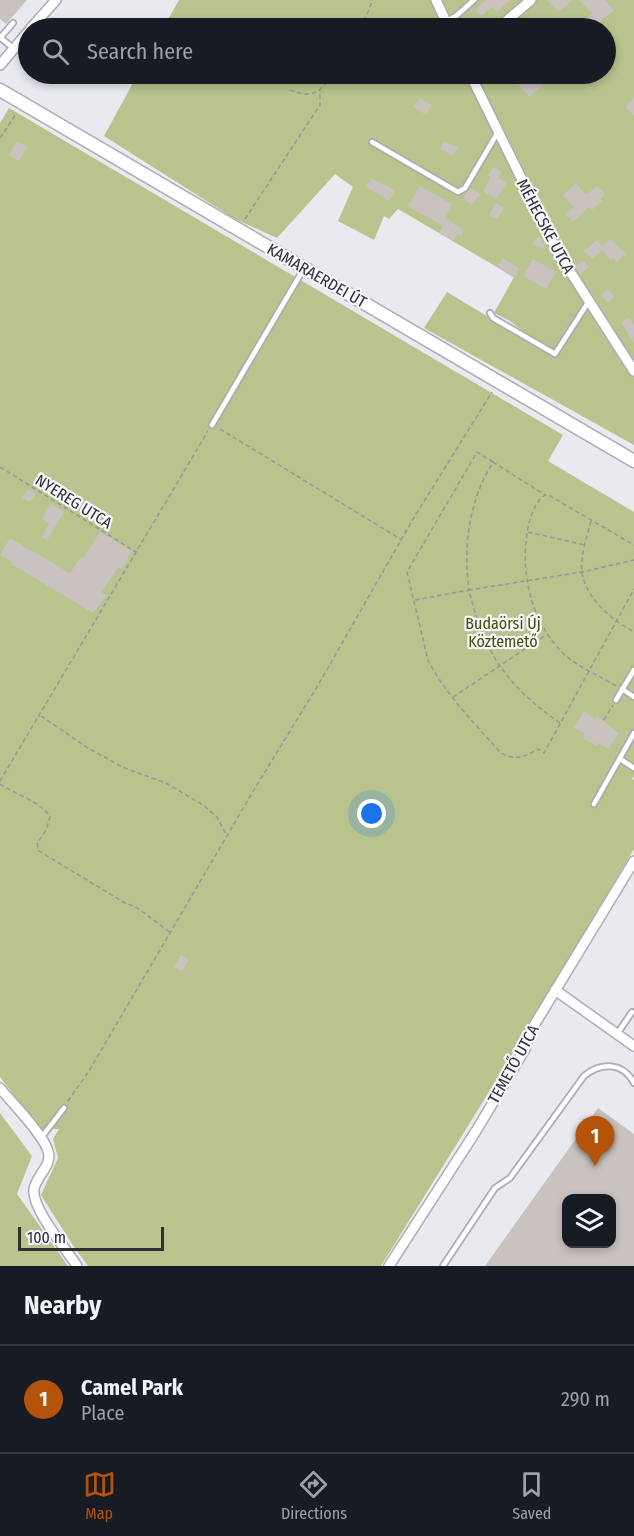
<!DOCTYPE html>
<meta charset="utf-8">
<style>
:root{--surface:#171b24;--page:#242831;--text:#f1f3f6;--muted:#9ea1a6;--line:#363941;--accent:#b45309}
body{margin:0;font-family:"Fira Sans Condensed",sans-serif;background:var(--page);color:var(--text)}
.controls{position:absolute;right:18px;bottom:18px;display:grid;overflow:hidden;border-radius:12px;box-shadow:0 3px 9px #0003}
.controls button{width:54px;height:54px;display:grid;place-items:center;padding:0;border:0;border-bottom:2px solid var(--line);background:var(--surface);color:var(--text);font:30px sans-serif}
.scale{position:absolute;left:18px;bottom:15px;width:146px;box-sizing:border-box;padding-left:6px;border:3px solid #2f2f32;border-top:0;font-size:16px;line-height:21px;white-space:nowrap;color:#2f2f32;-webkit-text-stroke:4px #f6f6fd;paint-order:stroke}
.you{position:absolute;left:372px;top:814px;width:21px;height:21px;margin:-15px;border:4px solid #fff;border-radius:50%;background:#1a73e8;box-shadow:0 0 0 9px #1a73e833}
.badge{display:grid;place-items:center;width:39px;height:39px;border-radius:50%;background:var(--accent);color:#fff;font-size:20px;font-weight:700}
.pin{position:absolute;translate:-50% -50px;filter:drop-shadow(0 2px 3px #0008)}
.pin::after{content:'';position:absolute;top:32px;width:21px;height:18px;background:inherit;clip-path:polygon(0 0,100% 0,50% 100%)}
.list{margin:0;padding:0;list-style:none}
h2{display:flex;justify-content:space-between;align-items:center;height:78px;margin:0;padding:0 24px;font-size:26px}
h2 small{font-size:20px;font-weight:400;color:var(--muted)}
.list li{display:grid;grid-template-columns:39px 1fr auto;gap:18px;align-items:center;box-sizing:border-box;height:108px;padding:0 24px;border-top:2px solid var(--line)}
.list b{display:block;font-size:22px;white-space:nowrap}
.list p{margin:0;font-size:20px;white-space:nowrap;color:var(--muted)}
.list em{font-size:20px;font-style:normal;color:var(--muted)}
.icon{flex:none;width:33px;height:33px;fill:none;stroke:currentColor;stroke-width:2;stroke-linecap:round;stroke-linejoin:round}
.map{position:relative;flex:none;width:634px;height:1266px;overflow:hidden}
.search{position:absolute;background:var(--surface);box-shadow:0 3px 9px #0003;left:18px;right:18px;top:18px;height:66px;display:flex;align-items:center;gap:15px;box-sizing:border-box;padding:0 21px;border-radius:33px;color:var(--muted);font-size:22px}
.sheet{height:186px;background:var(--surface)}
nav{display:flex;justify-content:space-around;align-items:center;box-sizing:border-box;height:84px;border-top:2px solid var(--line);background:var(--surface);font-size:16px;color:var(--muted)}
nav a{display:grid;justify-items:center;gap:3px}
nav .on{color:var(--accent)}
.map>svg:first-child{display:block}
.green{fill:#b8c38e}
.building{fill:#c9c2be;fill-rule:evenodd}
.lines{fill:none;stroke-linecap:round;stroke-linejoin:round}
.service-casing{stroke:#adacb3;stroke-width:8}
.minor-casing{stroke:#adacb3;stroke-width:12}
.tertiary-casing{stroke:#adacb3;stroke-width:15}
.path{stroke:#96969c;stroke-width:1.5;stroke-dasharray:4.5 3;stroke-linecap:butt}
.service{stroke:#fff;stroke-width:4.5}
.minor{stroke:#fff;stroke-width:9}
.tertiary{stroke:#fff;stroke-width:12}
.labels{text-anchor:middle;stroke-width:4.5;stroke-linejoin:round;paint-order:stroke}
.street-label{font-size:16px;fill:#2f2f32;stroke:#f6f6fd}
.park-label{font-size:16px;fill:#444e06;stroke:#f6f6fd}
</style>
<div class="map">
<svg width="634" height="1266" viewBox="0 0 634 1266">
<rect width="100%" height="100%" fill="#e9e9f0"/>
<g class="green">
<path d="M 179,0 L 634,0 L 634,445 L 424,328 L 447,292 L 520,336 L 523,331 L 510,321 L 494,313 L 514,277 L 398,209 L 389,219 L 384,216 L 374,240 L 338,221 L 353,187 L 335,174 L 277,238 L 235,219 L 104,136 L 138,74 L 606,74 L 606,28 L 163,28 Z"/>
<path d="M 9,108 L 563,435 L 548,461 L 634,512 L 634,776 L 632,779 L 634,780 L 634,849 L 507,1063 L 381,1266 L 88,1266 L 72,1244 L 41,1195 L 58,1158 L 53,1139 L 59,1129 L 40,1129 L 0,1077 L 0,123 Z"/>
<path d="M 0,1113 L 32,1156 L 17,1194 L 68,1266 L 0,1266 Z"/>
</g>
<g class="building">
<path d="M 0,0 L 27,0 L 6,24 L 0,19 Z"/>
<path d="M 486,0 L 510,0 L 497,12 L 492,7 L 482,16 L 475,10 Z"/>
<path d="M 547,0 L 573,0 L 558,12 Z"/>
<path d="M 579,0 L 605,0 L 614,10 L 594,27 L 582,22 L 592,13 Z"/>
<path d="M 529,74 L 532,74 L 542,86 L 529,97 L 517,83 Z"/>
<path d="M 420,98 L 432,105 L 426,115 L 414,107 Z"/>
<path d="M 634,98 L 634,116 L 625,106 Z"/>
<path d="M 17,141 L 28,147 L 19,161 L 8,155 Z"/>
<path d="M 444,141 L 458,148 L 453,156 L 440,149 Z"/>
<path d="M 493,167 L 502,172 L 498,178 L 507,182 L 496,199 L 483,191 L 491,177 L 488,176 Z"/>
<path d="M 371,178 L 395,190 L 389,201 L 366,187 Z"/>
<path d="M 576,183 L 586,195 L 597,186 L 605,194 L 600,199 L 602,201 L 592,210 L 589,207 L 573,222 L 566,214 L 574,207 L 563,195 Z"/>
<path d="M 420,186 L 452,204 L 445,218 L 464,230 L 461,236 L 450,230 L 457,235 L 453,241 L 439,233 L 443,226 L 408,206 Z"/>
<path d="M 471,188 L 480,194 L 472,205 L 463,198 Z"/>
<path d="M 496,203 L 504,208 L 497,219 L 489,215 Z"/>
<path d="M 539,235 L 546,249 L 532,245 Z"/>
<path d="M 610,239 L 626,254 L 617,262 L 613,258 L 610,260 L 602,250 L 592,259 L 584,251 L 597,240 L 602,246 Z"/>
<path d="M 503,258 L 519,268 L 514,278 L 497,267 Z"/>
<path d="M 533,259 L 556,272 L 546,289 L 523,276 Z"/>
<path d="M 583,260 L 589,267 L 580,275 L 575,267 Z"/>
<path d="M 607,289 L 615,297 L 608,303 L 601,295 Z"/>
<path d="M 629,317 L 634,325 L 634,343 L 621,322 Z"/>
<path d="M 28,489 L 36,494 L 30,502 L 22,498 Z"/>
<path d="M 51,504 L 64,512 L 47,540 L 42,537 L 49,523 L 42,519 Z"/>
<path d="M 100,532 L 132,551 L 122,569 L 119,567 L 101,592 L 107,595 L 93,613 L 11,564 L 12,562 L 0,555 L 10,538 L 70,573 L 81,557 L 83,558 Z"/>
<path d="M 584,711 L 595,718 L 597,716 L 619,733 L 609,749 L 599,743 L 597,746 L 583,738 L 585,734 L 574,728 Z"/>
<path d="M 181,955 L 189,960 L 182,971 L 174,967 Z"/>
<path d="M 598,1108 L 634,1134 L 634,1266 L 485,1266 ZM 567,1198 L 612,1198 L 612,1244 L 567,1244 Z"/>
</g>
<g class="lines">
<g class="service-casing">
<g id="service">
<path d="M 446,21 L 456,16 L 474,0"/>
<path d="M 0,38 L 13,23"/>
<path d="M 1,38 L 14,49"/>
<path d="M 372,142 L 458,192 L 465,188 L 498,132"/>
<path d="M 490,313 L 493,318 L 555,354 L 589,301"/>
<path d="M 212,425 L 303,270"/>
<path d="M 622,689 L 634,697"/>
<path d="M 616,700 L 634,670"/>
<path d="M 620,759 L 634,768"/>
<path d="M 594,804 L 634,733"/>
<path d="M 617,1034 L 632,1012"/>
<path d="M 41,1138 L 64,1108"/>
<path d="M 443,1266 L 495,1188 L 510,1178 L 584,1076 C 601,1062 623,1062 634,1083"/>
</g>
</g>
<g class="minor-casing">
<g id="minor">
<path d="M 436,0 L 449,28"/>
<path d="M 31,28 L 56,0"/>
<path d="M 498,28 L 531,0"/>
<path d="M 0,65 L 28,32"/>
<path d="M 470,74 L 557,251 L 634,371"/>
<path d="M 555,990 L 634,1046"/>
<path d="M 0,1088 C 12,1103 43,1134 48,1151 C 53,1165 36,1176 34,1189 C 31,1208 67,1250 77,1266"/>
<path d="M 389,1266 L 476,1131 L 525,1049 L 530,1032 L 634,861"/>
</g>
</g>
<g class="tertiary-casing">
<path id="tertiary" d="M 0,90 L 634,461"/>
</g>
<g class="path">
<path d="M 361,28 L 373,0"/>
<path d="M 290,90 C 313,99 319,93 333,74"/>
<path d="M 0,138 L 16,114"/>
<path d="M 245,219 L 314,114 L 320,105 L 320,90"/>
<path d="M 220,429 L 402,540"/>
<path d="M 493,462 L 477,452 L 407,572 L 428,660 C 446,695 475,724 501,753 C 516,761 524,757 538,749 L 544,753 L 634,589"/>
<path d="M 0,467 L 136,552"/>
<path d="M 591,521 C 587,536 580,557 582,573 C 587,600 611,619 634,632"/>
<path d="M 528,532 L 585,545"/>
<path d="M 415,600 L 469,590 C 463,546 469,501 493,462 L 545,495"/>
<path d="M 616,686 C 600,676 580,668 565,655 C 534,626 522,582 526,541 C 528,526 531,505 545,495 L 550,496 L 634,545"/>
<path d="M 453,697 L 546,635"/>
<path d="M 41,716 L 88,748 L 108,759 L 122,767 L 166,783 L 203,805 L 217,817 L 227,836"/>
<path d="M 604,720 L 613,705"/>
<path d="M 560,723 C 507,686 484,653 469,590 L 582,572 L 634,560"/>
<path d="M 0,781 L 208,431"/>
<path d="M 0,784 C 14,794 44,803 50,817 L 46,830 L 37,844 L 39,851 L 125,903 L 136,907 L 171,933"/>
<path d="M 68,1101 L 89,1071 L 255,788 L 317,687 L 413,519 L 492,392"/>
</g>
<use href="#service" class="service"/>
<use href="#minor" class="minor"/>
<use href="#tertiary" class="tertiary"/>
</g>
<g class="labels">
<g class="street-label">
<text transform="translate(546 226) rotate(62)" y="6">MÉHECSKE UTCA</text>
<text transform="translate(317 275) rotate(30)" y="6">KAMARAERDEI ÚT</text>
<text transform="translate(74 501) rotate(32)" y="6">NYEREG UTCA</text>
<text transform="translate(513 1064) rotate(-61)" y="6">TEMETŐ UTCA</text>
</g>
<g class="park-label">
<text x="503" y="629">Budaörsi Új<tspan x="503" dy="18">Köztemető</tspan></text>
</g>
</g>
</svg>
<div class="controls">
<button><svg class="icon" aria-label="layers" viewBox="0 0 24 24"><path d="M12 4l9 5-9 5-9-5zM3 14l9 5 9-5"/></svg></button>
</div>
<div class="scale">100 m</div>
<div class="you"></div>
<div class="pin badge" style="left:595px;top:1166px">1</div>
<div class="search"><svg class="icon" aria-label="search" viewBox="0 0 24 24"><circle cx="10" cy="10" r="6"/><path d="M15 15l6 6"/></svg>Search here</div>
</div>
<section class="sheet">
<h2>Nearby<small></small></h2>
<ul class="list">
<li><span class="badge">1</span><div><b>Camel Park</b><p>Place</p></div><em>290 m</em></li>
</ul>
</section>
<nav>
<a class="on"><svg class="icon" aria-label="map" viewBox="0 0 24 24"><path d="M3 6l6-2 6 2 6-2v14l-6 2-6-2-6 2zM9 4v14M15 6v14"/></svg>Map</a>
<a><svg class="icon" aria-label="directions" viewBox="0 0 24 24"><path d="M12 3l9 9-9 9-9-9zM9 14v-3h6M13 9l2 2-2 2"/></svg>Directions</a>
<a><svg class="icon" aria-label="saved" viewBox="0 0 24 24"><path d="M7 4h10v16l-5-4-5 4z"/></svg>Saved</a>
</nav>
